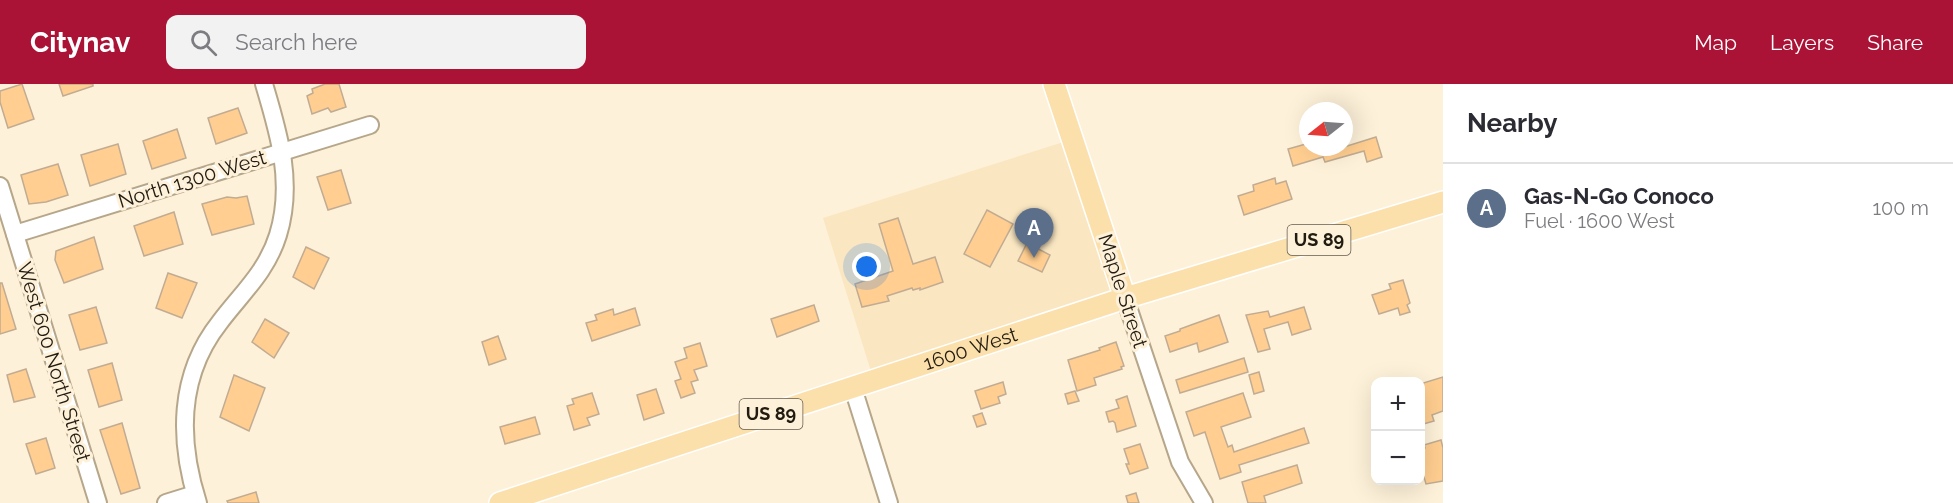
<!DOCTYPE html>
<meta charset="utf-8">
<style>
:root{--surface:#fff;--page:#f2f2f3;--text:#2b2b33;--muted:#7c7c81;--line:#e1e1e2;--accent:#aa1336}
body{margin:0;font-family:Raleway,sans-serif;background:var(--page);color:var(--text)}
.controls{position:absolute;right:18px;bottom:18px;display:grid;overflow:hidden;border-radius:12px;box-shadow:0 6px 24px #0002}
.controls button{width:54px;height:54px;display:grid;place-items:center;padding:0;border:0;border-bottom:2px solid var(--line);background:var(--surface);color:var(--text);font:30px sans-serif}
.compass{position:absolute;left:1299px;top:18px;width:54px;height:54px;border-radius:50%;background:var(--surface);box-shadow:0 6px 24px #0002;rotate:253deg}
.you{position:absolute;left:867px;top:183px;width:21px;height:21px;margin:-15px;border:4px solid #fff;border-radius:50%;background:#1a73e8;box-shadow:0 0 0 9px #1a73e833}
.badge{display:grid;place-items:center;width:39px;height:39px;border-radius:50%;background:var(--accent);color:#fff;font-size:20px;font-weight:700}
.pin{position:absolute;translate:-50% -50px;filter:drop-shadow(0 2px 3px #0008)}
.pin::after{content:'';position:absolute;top:32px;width:21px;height:18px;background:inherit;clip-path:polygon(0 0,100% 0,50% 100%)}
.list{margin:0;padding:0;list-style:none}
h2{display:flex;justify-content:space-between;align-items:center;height:78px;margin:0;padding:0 24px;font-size:26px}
h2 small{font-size:20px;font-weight:400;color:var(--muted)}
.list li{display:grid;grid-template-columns:39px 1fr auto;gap:18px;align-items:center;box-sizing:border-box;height:90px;padding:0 24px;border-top:2px solid var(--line)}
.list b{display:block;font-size:22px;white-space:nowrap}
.list p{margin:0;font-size:20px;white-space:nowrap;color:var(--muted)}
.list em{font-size:20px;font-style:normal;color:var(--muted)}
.icon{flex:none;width:33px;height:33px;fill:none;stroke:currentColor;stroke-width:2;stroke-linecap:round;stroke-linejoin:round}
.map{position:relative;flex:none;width:1443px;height:419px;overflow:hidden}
header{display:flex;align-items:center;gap:36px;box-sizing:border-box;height:84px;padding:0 30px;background:var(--accent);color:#fff}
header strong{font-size:28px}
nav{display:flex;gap:33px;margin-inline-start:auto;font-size:21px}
.search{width:420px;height:54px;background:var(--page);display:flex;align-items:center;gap:15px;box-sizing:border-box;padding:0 21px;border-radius:12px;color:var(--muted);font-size:22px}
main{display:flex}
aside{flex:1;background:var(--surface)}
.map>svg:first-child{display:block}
.built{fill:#fae7c2}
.building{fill:#ffce90;stroke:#c1ac93;stroke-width:1.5}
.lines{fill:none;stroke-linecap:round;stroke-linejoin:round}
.minor-casing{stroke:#b6a78b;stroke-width:20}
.major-casing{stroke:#fff;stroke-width:24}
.minor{stroke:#fff;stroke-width:16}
.major{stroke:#fce0ac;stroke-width:21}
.labels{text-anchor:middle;stroke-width:6;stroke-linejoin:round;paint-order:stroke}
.shield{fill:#fef1d9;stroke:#635b4c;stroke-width:1.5}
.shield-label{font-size:18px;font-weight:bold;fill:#211b10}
.street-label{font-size:20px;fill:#211b10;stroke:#fef1d9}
</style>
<header>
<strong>Citynav</strong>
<div class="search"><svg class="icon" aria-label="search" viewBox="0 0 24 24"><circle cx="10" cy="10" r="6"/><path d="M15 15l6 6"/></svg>Search here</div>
<nav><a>Map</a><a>Layers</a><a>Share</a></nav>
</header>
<main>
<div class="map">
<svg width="1443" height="419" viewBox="0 0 1443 419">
<rect width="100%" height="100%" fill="#fef1d9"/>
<path class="built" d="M 1073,55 L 1125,214 L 874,297 L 823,134 Z"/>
<g class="building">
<path d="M 22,0 L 34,35 L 8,44 L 0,18 L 0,7 Z"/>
<path d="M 59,0 L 93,0 L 93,2 L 63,12 Z"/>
<path d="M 325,0 L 339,0 L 346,23 L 331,28 L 328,24 L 312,30 L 307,12 L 313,9 L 312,5 Z"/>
<path d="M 238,24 L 247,49 L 216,60 L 208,34 Z"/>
<path d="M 177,45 L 186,74 L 152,85 L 143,57 Z"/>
<path d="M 1376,53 L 1382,73 L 1367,78 L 1364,67 L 1325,78 L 1323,73 L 1293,82 L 1288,65 L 1306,60 L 1307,63 L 1344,63 Z"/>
<path d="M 118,60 L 126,90 L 90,102 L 81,71 Z"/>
<path d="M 58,80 L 68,111 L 46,118 L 29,120 L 21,91 Z"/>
<path d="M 341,86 L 351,119 L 328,126 L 317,93 Z"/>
<path d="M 1275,94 L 1276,100 L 1286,97 L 1292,115 L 1244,131 L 1238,112 L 1254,107 L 1253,101 Z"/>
<path d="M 247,112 L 254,140 L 212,151 L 202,120 L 227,113 L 236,114 Z"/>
<path d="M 987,126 L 1013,140 L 990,183 L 964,170 Z"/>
<path d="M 174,128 L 183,160 L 144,172 L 134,142 Z"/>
<path d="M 898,134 L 913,180 L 935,173 L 943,198 L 920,206 L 920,204 L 913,206 L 912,204 L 887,212 L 889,217 L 862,223 L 855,200 L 893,187 L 879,140 Z"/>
<path d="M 94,153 L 103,185 L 64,199 L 55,176 L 56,167 Z"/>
<path d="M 1027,159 L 1050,171 L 1042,188 L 1018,177 Z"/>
<path d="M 306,163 L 329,174 L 314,205 L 293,193 Z"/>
<path d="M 168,189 L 197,199 L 182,234 L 156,224 Z"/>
<path d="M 1403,196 L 1410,219 L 1407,221 L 1410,228 L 1400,231 L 1398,224 L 1379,230 L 1372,211 L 1391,205 L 1389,200 Z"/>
<path d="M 0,199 L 2,199 L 16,245 L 0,250 Z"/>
<path d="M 814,221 L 819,237 L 777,253 L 771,235 Z"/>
<path d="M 96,223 L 107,259 L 80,266 L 69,231 Z"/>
<path d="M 1304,223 L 1311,245 L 1292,251 L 1288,238 L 1264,245 L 1270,265 L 1258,268 L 1246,231 L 1268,227 L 1270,233 Z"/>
<path d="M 635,224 L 640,241 L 592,257 L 586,239 L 597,236 L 595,231 L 613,225 L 614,231 Z"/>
<path d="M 1219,231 L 1228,258 L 1199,268 L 1197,259 L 1170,268 L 1165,252 L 1180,247 L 1180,245 L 1191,241 Z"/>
<path d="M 265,235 L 289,249 L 274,274 L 252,258 Z"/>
<path d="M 498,252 L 506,275 L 489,281 L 482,258 Z"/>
<path d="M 1116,258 L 1124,282 L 1121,283 L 1122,285 L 1094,294 L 1096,301 L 1077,307 L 1068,276 L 1100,266 L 1099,264 Z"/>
<path d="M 700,259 L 707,282 L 694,286 L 698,296 L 691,298 L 695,309 L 681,314 L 675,297 L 681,295 L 675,278 L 687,274 L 684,264 Z"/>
<path d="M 1244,274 L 1248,288 L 1180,309 L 1176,296 Z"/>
<path d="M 112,279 L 122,316 L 99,323 L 88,286 Z"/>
<path d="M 26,285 L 35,313 L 14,318 L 7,291 Z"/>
<path d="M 1259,288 L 1264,307 L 1254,310 L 1249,291 Z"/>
<path d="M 234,291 L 265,304 L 249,347 L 220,333 Z"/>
<path d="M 1443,293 L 1443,327 L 1432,331 L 1434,337 L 1420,341 L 1420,300 Z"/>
<path d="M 1003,298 L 1006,310 L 998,313 L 1000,319 L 981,325 L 975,307 Z"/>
<path d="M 656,305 L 664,329 L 644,336 L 637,311 Z"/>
<path d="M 1075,307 L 1079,317 L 1068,320 L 1065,310 Z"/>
<path d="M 592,309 L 599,330 L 587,334 L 590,341 L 574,346 L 567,322 L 574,320 L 572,315 Z"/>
<path d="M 1243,309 L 1251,333 L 1221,343 L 1228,363 L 1232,361 L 1234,368 L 1304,344 L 1309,359 L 1239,381 L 1241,388 L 1220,395 L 1205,348 L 1194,352 L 1186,328 Z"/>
<path d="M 1127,312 L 1136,342 L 1117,348 L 1115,339 L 1113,337 L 1109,338 L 1106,328 L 1119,324 L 1116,316 Z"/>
<path d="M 982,329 L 986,340 L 977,343 L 973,332 Z"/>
<path d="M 535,333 L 540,350 L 505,360 L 500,343 Z"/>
<path d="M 122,339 L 140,404 L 121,410 L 100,346 Z"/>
<path d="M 46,354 L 55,384 L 36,390 L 26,360 Z"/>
<path d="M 1441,356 L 1443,364 L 1443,397 L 1426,400 L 1421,383 L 1424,382 L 1420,365 L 1425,364 L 1424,361 Z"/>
<path d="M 1140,360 L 1148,384 L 1130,390 L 1126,380 L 1129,380 L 1124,365 Z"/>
<path d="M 1297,381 L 1302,399 L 1264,412 L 1266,419 L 1248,419 L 1242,398 Z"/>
<path d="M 256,408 L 259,419 L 228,419 L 227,417 Z"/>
<path d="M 1136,409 L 1139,419 L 1128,419 L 1126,412 Z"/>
</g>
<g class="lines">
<g class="minor-casing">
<g id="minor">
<path d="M 0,102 L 98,419"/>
<path d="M 15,150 L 370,41"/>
<path d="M 1125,214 L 1180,378 L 1204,419"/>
<path d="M 853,304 L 889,419"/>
<path d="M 166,419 L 195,410"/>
<path d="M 198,419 C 178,356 178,291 220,238 C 242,209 267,187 278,151 C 294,99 279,50 264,0"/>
</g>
</g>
<g class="major-casing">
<g id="major">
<path d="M 1054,0 L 1125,214"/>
<path id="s1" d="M 500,419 L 1125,214 L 1443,118"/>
</g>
</g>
<use href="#minor" class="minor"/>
<use href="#major" class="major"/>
</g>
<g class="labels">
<g class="shield">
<rect x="1287.5" y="141" width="63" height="30" rx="4.5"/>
<rect x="739.5" y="315" width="63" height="30" rx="4.5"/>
</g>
<g class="shield-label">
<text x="1319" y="162">US 89</text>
<text x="771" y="336">US 89</text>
</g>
<g class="street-label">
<text transform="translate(192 95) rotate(-17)" y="7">North 1300 West</text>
<text transform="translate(1123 207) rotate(72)" y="7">Maple Street</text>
<text dy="7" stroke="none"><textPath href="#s1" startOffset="495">1600 West</textPath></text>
<text transform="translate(54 278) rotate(73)" y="7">West 600 North Street</text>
</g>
</g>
</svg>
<div class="controls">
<button>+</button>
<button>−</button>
</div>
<svg class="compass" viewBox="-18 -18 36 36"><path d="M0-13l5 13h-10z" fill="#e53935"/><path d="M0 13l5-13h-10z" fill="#7c7c81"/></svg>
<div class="you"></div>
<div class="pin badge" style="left:1034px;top:174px;background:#5c6f8a">A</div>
</div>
<aside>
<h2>Nearby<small></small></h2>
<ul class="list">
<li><span class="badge" style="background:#5c6f8a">A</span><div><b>Gas-N-Go Conoco</b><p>Fuel · 1600 West</p></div><em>100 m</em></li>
</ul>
</aside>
</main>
